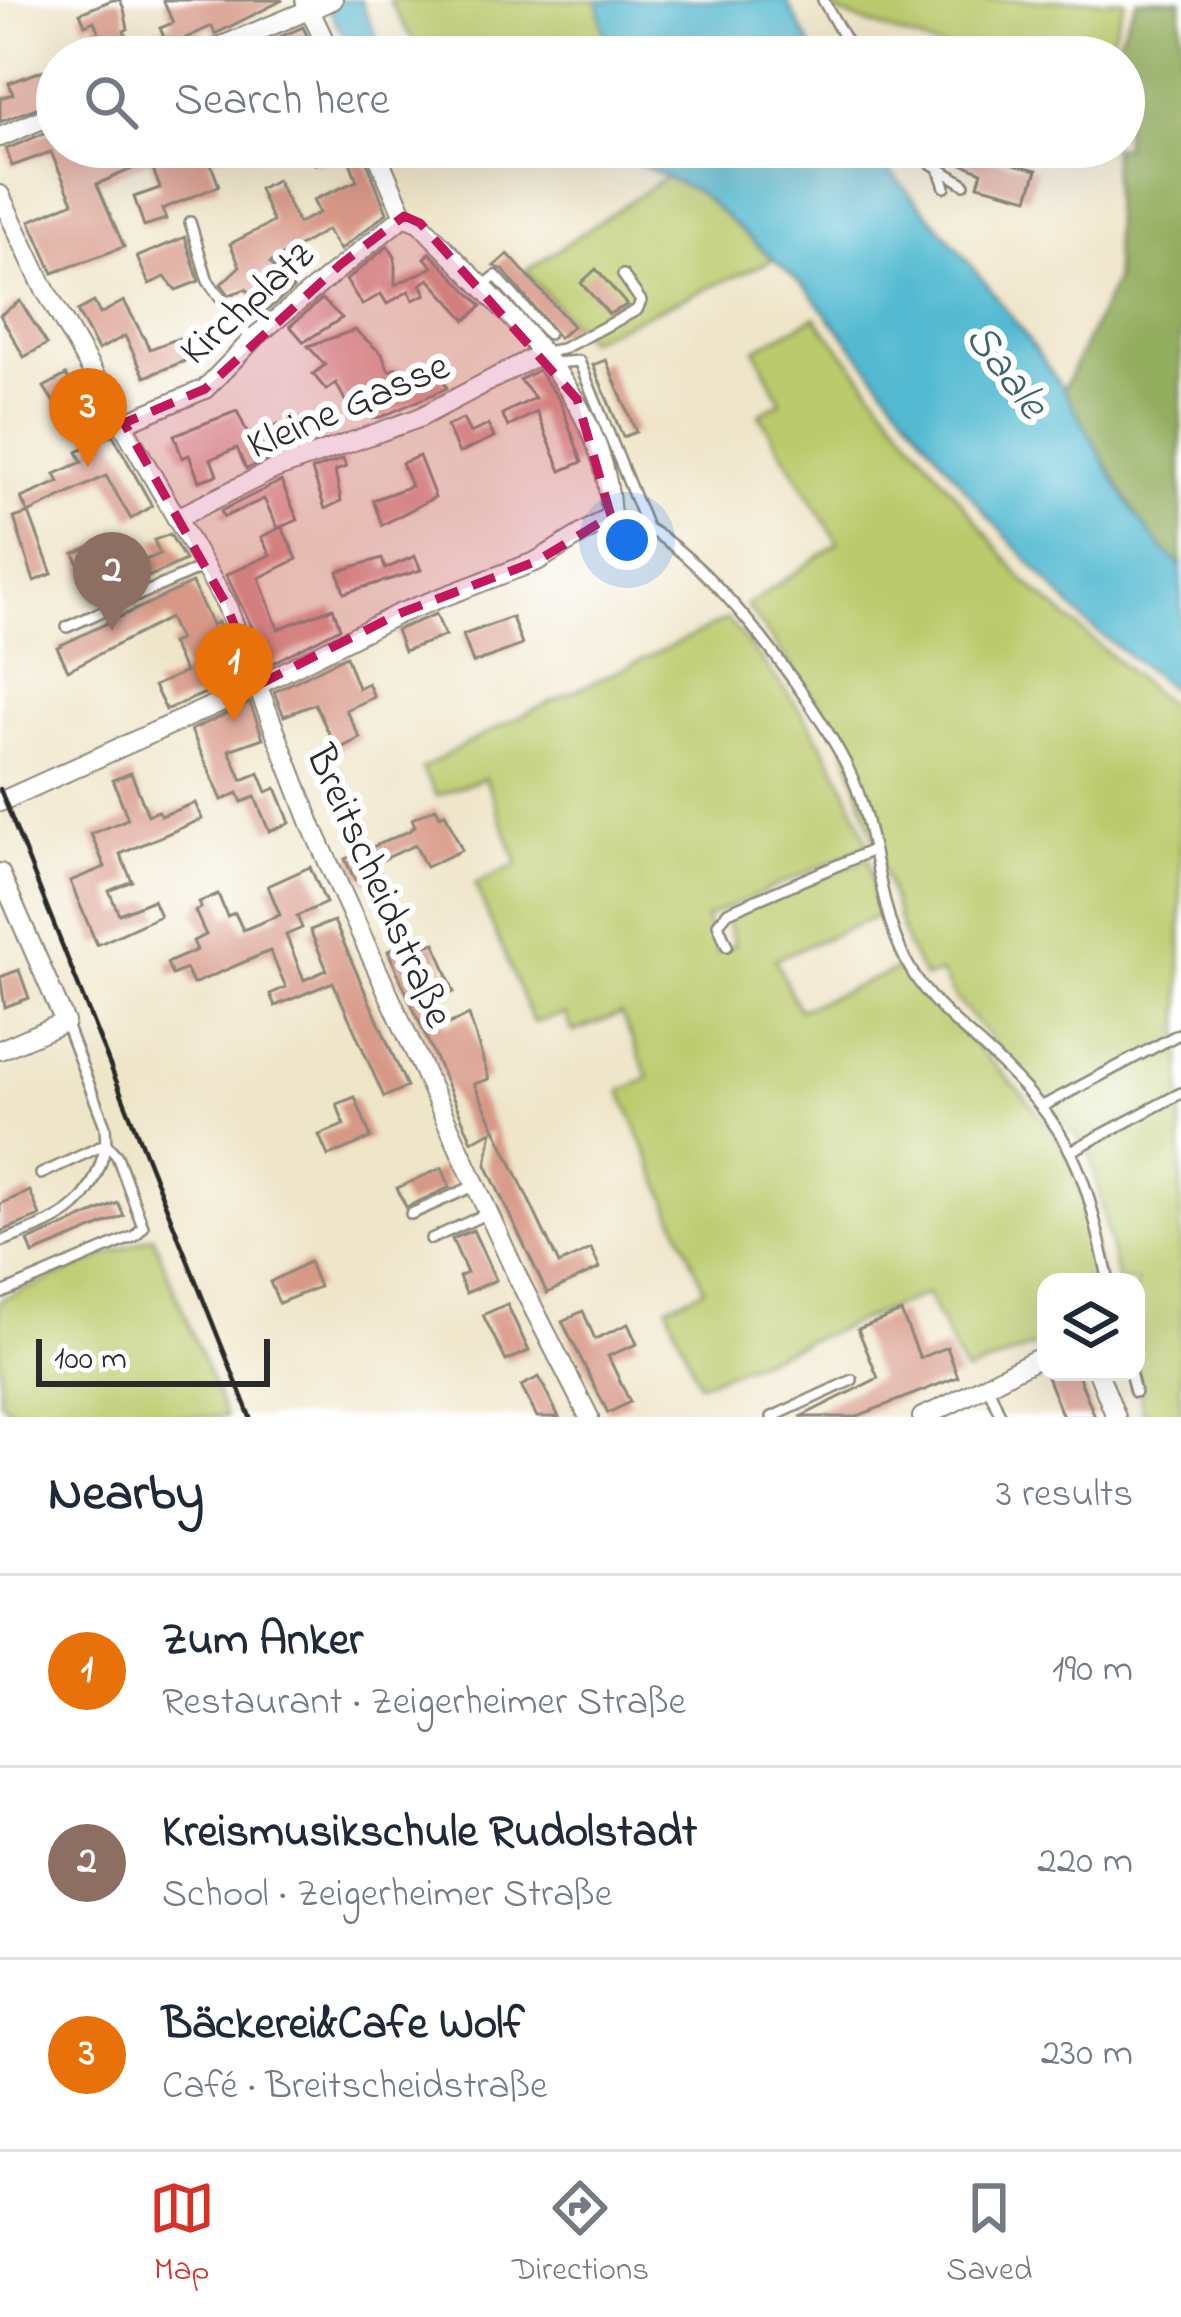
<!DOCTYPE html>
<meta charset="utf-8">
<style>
:root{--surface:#fff;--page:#f6f6f7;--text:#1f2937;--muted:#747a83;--line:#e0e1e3;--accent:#d93025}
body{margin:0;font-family:"Indie Flower",sans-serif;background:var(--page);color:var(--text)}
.controls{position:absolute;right:36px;bottom:36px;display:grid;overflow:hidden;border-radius:24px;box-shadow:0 12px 48px #0002}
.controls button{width:108px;height:108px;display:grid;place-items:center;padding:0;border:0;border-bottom:3px solid var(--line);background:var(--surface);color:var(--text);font:60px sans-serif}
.scale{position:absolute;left:36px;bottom:30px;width:234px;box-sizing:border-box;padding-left:12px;border:6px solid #2b2b2b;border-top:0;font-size:33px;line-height:42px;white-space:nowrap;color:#2b2b2b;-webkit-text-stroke:9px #fff;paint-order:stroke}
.you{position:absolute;left:627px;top:540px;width:42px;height:42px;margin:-30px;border:9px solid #fff;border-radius:50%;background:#1a73e8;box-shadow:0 0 0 18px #1a73e833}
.badge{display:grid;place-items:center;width:78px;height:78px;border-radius:50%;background:var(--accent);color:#fff;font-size:39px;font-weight:700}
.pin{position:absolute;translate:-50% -99px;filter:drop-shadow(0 3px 6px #0008)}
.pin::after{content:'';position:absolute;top:63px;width:42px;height:36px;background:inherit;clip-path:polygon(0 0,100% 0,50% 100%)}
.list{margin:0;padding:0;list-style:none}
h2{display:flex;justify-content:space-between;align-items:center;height:156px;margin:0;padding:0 48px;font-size:51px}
h2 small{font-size:39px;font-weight:400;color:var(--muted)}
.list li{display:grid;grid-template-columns:78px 1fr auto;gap:36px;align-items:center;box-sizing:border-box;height:192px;padding:0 48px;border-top:3px solid var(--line)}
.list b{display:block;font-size:45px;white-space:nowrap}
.list p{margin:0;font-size:39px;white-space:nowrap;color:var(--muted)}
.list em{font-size:39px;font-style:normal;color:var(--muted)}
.icon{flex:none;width:66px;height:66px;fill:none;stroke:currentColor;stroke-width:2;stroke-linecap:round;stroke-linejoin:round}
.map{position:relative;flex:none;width:1181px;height:1417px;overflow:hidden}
.search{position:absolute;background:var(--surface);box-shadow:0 12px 48px #0002;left:36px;right:36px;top:36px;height:132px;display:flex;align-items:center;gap:30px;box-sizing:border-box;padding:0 42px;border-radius:66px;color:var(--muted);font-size:45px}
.sheet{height:732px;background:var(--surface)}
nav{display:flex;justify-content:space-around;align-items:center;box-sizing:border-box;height:168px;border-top:3px solid var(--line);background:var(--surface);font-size:33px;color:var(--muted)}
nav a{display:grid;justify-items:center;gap:6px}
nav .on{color:var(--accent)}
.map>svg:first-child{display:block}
.green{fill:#bbca6c;stroke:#737a4c;stroke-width:3}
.forest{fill:#94ae60;stroke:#606c46;stroke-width:3}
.water{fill:#53bad1;stroke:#3f727e;stroke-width:3}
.building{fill:#d89887}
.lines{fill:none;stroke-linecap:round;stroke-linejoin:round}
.lane-casing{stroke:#8d887a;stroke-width:14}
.street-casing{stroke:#8d887a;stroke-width:22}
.lane{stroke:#fff;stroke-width:9}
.street{stroke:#fff;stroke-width:18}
.rail{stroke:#2b2b2b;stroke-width:4.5}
.marked{fill:#c2185b;fill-opacity:0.2;stroke:#c2185b;stroke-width:9;stroke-dasharray:24 15;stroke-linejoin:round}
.labels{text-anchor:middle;stroke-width:12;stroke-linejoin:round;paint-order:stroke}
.street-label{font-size:42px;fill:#2b2b2b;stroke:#fff}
.water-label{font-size:45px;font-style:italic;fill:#3b646d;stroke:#fff}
</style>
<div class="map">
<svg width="1181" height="1417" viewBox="0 0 1181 1417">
<rect width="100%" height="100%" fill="#fff"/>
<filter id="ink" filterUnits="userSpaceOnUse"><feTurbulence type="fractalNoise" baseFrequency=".00833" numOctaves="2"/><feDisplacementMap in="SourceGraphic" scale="24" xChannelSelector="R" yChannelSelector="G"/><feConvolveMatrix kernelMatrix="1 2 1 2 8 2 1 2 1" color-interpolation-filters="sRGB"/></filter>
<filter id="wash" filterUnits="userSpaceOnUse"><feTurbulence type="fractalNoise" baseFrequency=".004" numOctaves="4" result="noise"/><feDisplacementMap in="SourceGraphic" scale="48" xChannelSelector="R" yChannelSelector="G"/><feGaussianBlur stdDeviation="2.7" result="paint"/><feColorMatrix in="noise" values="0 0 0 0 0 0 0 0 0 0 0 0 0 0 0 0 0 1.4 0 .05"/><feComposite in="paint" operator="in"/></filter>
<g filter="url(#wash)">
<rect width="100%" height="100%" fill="#efe5c9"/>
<g class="green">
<path d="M 389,0 L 598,0 L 608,57 L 423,57 Z"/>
<path d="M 829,0 L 1125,0 L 1105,57 L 966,57 L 836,12 Z"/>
<path d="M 669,175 L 699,193 L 773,260 L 587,340 L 526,271 Z"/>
<path d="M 815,317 L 1023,580 L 1168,705 L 1181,722 L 1181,1417 L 1143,1413 L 1136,1367 L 1136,1282 L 1118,1282 L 1090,1152 L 955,998 L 941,973 L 925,978 L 907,946 L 841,733 L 747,606 L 838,543 L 759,414 L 781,402 L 755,349 Z"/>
<path d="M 727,619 C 790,693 838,751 868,845 L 705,918 L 717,951 L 735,945 L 725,916 L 869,858 L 878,916 L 775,959 L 799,1010 L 900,968 C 946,1024 1038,1095 1067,1156 C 1085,1195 1091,1240 1101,1282 L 1046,1282 L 1046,1342 L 965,1373 L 927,1294 L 699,1384 L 667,1306 L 704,1289 L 621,1091 L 649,1078 L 621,1014 L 573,1032 L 565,1014 L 533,1023 L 475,884 L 518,864 L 485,778 L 437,796 L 422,769 C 519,711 626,670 727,619 Z"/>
<path d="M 153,1236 L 226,1417 L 20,1417 L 0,1401 L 0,1300 Z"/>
</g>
<path class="forest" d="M 1137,0 L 1181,0 L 1181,566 L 1154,544 L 1063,390 L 1115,281 L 1112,147 L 1124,147 L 1124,57 L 1110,57 Z"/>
<g class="water">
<path d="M 324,0 L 361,0 L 384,57 L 355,57 Z"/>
<path d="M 598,0 L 786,0 L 817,57 L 608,57 Z"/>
<path d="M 490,147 L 867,147 C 938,222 1007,305 1064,391 C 1102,449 1127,521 1181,566 L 1181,696 L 1085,622 L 984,512 L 807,289 L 699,193 L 635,162 L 577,151 Z"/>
</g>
<g id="blocks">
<g class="building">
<path d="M 112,0 L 120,0 L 124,9 L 128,29 L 124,31 L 135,57 L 109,57 L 94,21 L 85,25 L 80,13 Z"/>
<path d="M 163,0 L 283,0 L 215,34 L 212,26 L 186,38 L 188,42 L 170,51 L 160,28 L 173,23 Z"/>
<path d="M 303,27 L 317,57 L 268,57 L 263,44 Z"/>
<path d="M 47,69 L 57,100 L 0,122 L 0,98 L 13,94 L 9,83 Z"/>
<path d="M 57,128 L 57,147 L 166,147 L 169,156 L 192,147 L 238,148 L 209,159 L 219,186 L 162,209 L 166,219 L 144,226 L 134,197 L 160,188 L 150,161 L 97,184 L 124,247 L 53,273 L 30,221 L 73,202 L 51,152 L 12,166 L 6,149 Z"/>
<path d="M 307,147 L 361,147 L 387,213 L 340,250 L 327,230 L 270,263 L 293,289 L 265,312 L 246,289 L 229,295 L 221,284 L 240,266 L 230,244 L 273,222 L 259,189 L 277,180 L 298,223 L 319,213 L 313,200 L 357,181 L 346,151 L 315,164 Z"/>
<path d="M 922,147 L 985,147 L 982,156 L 1037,170 L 1028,198 L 978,185 L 982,172 Z"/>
<path d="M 185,237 L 199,281 L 176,290 L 165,277 L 149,284 L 137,257 Z"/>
<path d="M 388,246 L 395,257 L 395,285 L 433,267 L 425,258 L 430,253 L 482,306 L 466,320 L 429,279 L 421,284 L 426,294 L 413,300 L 409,291 L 387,304 L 381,294 L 362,305 L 346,280 Z"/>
<path d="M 508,254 L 573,326 L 559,338 L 503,270 L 494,266 Z"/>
<path d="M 596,269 L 627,305 L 609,314 L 581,283 Z"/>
<path d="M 322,299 L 342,318 L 304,342 L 290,326 Z"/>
<path d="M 20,301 L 47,344 L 24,357 L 0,315 Z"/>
<path d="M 124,301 L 150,349 L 182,337 L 197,356 L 145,377 L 125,336 L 98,350 L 77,311 L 94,302 L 100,314 Z"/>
<path d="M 355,330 L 382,354 L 389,371 L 396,368 L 408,376 L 435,362 L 447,388 L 381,417 L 372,418 L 364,399 L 348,406 L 336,383 L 326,390 L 313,374 L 325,365 L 308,346 Z"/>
<path d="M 606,360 L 636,432 L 623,437 L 593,365 Z"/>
<path d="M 538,370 L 560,401 L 582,462 L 561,471 L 537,412 L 508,427 L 502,414 L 535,398 L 520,380 Z"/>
<path d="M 66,375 L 88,408 L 66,421 L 44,387 Z"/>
<path d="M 237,411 L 250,438 L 278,425 L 289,450 L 246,469 L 237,448 L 211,459 L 217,475 L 199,481 L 189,455 L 182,458 L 174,435 Z"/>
<path d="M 463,419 L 470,433 L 488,425 L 494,437 L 459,453 L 447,426 Z"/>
<path d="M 113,435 L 152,506 L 131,519 L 106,476 L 28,513 L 21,498 L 59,482 L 55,474 L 82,462 L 77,452 Z"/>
<path d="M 419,456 L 435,497 L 382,525 L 373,500 L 411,486 L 402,463 Z"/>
<path d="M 343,459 L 346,467 L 335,471 L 341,501 L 325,509 L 312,470 Z"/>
<path d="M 281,481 L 298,520 L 278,528 L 264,499 L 224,517 L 221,511 Z"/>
<path d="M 29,513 L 52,574 L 34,581 L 14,518 Z"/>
<path d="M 282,527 L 297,559 L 259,578 L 278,629 L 333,608 L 340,628 L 270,664 L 226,575 L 270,555 L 261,537 Z"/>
<path d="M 170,534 L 185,560 L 96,601 L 74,554 L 108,540 L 122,570 L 160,554 L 154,540 Z"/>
<path d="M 415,556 L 421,570 L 344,593 L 338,571 L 382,558 L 385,569 Z"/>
<path d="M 192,583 L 212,625 L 218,622 L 232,656 L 201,670 L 210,691 L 166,710 L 154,686 L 185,672 L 171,643 L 179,640 L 169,618 L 68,670 L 57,647 Z"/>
<path d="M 436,614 L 445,636 L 404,651 L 396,630 Z"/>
<path d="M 512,617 L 522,645 L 473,663 L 463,635 Z"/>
<path d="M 346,656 L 358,688 L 368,683 L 374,697 L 346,710 L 360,738 L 337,750 L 315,704 L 284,716 L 274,692 Z"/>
<path d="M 250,703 L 263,738 L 229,750 L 242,780 L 259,773 L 267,792 L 276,788 L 290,823 L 269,831 L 255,797 L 242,802 L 238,793 L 222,800 L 191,730 Z"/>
<path d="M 131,773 L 148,815 L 158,811 L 161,816 L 195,803 L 202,819 L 120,854 L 132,881 L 109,891 L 119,914 L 153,900 L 160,916 L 97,945 L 70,881 L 105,867 L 91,834 L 128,819 L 113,780 Z"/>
<path d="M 436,808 L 440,816 L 445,813 L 462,850 L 426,867 L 415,845 L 376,863 L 382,876 L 366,883 L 363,877 L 355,880 L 345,859 L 409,831 L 415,826 L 412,819 Z"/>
<path d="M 310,867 L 326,903 L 297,916 L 302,928 L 286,935 L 304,980 L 327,970 L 310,930 L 334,921 L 407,1087 L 384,1097 L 333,982 L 275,1006 L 270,994 L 286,987 L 270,951 L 193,984 L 186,969 L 172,975 L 167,963 L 197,950 L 193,941 L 206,935 L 195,911 L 201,908 L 199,902 L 218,894 L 227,916 L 235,913 L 243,930 L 280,915 L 268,886 Z"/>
<path d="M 409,941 L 413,951 L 435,943 L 454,992 L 435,999 L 446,1025 L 469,1015 L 489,1079 L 474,1084 L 559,1264 L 591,1249 L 600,1268 L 547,1293 L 486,1165 L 492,1131 L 472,1141 L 388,951 Z"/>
<path d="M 19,970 L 29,998 L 5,1007 L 0,977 Z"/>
<path d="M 355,1097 L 371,1138 L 328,1156 L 319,1135 L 344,1125 L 337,1104 Z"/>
<path d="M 442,1168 L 450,1187 L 406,1207 L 397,1188 Z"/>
<path d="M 30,1191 L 40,1216 L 0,1232 L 0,1204 Z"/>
<path d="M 118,1203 L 124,1216 L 33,1254 L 28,1241 Z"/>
<path d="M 473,1230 L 496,1280 L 466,1293 L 459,1277 L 467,1273 L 452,1239 Z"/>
<path d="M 309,1262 L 319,1287 L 279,1303 L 270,1282 Z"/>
<path d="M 507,1304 L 529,1351 L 506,1361 L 483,1315 Z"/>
<path d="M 583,1311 L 595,1339 L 628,1324 L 637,1344 L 608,1356 L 630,1402 L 608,1413 L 562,1321 Z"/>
<path d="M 901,1312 L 920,1358 L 947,1347 L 958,1377 L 855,1417 L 800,1417 L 878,1378 L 858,1329 Z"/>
<path d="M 1045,1372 L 1077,1372 L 1095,1417 L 1063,1417 Z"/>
<path d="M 539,1377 L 559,1417 L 537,1417 L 521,1386 Z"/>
</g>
</g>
</g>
<g filter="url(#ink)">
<use href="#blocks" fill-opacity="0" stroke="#8d887a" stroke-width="3"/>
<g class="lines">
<g class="lane-casing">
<g id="lane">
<path d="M 823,0 L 855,57"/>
<path d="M 905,147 L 964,184"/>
<path d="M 868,148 L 870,147"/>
<path d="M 939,170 L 945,187"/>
<path d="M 190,222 L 208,281 L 252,341"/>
<path d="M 480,288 L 496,276 L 548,334"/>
<path d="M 545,352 L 562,349 L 637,310 L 641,301 L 623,275"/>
<path d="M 553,363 L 579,361 L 646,525"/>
<path d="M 611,516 C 687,520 815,701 848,768 C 880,833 875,914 914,975 C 935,1008 970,1034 997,1060 C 1079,1139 1085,1175 1109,1282"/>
<path d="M 67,627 L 205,566"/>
<path d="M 727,946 L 718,924 L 728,912 L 873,850"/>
<path d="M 1041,1107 L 1181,1033"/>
<path d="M 1073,1150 L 1181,1093"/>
<path d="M 411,1214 L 476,1185"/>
<path d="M 431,1239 L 486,1214"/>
<path d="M 0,1242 C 60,1219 91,1212 106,1144 L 41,1174"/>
<path d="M 0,1294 L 135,1236 L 143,1227 L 117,1156 L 106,1144 L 105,1126 L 65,1022"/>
<path d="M 1130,1372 L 1135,1392"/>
<path d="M 987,1384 L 1001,1417"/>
<path d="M 772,1417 L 852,1380"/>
</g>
</g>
<g class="street-casing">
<g id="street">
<path d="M 305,0 L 332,57"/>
<path d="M 195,57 L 333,0"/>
<path d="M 0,137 L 57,113"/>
<path d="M 0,195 L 43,286 L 226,604 L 313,829 L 519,1280 L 589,1417"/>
<path d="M 124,423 L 205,389 L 256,336 L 404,216"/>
<path d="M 179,517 L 275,469 L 419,418 L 542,353"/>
<path d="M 0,802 L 258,685 L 398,614 L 537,561 L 611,516 C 606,390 499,308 420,223 L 404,216 L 374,147"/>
<path d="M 0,873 L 65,1022 L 0,1050"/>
<path d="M 1098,1372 L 1116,1417"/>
<path d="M 922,1417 C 966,1399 1002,1374 1046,1355"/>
</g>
</g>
<use href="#lane" class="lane"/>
<use href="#street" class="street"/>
<path class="rail" d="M 0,789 L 250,1417"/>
</g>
</g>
<path class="marked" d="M 404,216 L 420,223 L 577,399 L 611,516 L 537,561 L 398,614 L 258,685 L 226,604 L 124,423 L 205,389 L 341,264 Z"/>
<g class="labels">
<g class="street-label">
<text transform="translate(245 301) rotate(-42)" y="15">Kirchplatz</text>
<text transform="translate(347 403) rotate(-23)" y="15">Kleine Gasse</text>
<text transform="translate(382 885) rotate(66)" y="15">Breitscheidstraße</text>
</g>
<g class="water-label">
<text transform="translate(1009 369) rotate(53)" y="16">Saale</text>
</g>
</g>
</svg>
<div class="controls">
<button><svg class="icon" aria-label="layers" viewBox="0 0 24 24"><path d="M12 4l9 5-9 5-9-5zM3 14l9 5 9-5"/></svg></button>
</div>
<div class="scale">100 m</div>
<div class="you"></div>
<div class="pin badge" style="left:234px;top:722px;background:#e8710a">1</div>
<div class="pin badge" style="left:112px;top:631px;background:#8d6e63">2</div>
<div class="pin badge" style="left:88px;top:467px;background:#e8710a">3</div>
<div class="search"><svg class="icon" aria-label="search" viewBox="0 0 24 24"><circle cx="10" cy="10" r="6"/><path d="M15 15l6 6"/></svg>Search here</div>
</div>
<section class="sheet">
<h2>Nearby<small>3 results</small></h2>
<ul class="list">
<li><span class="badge" style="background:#e8710a">1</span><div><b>Zum Anker</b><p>Restaurant · Zeigerheimer Straße</p></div><em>190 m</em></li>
<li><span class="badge" style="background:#8d6e63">2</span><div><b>Kreismusikschule Rudolstadt</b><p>School · Zeigerheimer Straße</p></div><em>220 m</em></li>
<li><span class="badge" style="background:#e8710a">3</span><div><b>Bäckerei&amp;Cafe Wolf</b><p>Café · Breitscheidstraße</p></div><em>230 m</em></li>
</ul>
</section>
<nav>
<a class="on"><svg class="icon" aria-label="map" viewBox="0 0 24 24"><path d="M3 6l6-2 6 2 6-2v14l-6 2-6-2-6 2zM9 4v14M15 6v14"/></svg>Map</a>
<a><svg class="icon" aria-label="directions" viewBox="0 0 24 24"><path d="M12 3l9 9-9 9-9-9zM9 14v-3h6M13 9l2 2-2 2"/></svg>Directions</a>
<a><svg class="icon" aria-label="saved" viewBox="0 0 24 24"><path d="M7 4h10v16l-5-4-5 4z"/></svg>Saved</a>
</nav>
